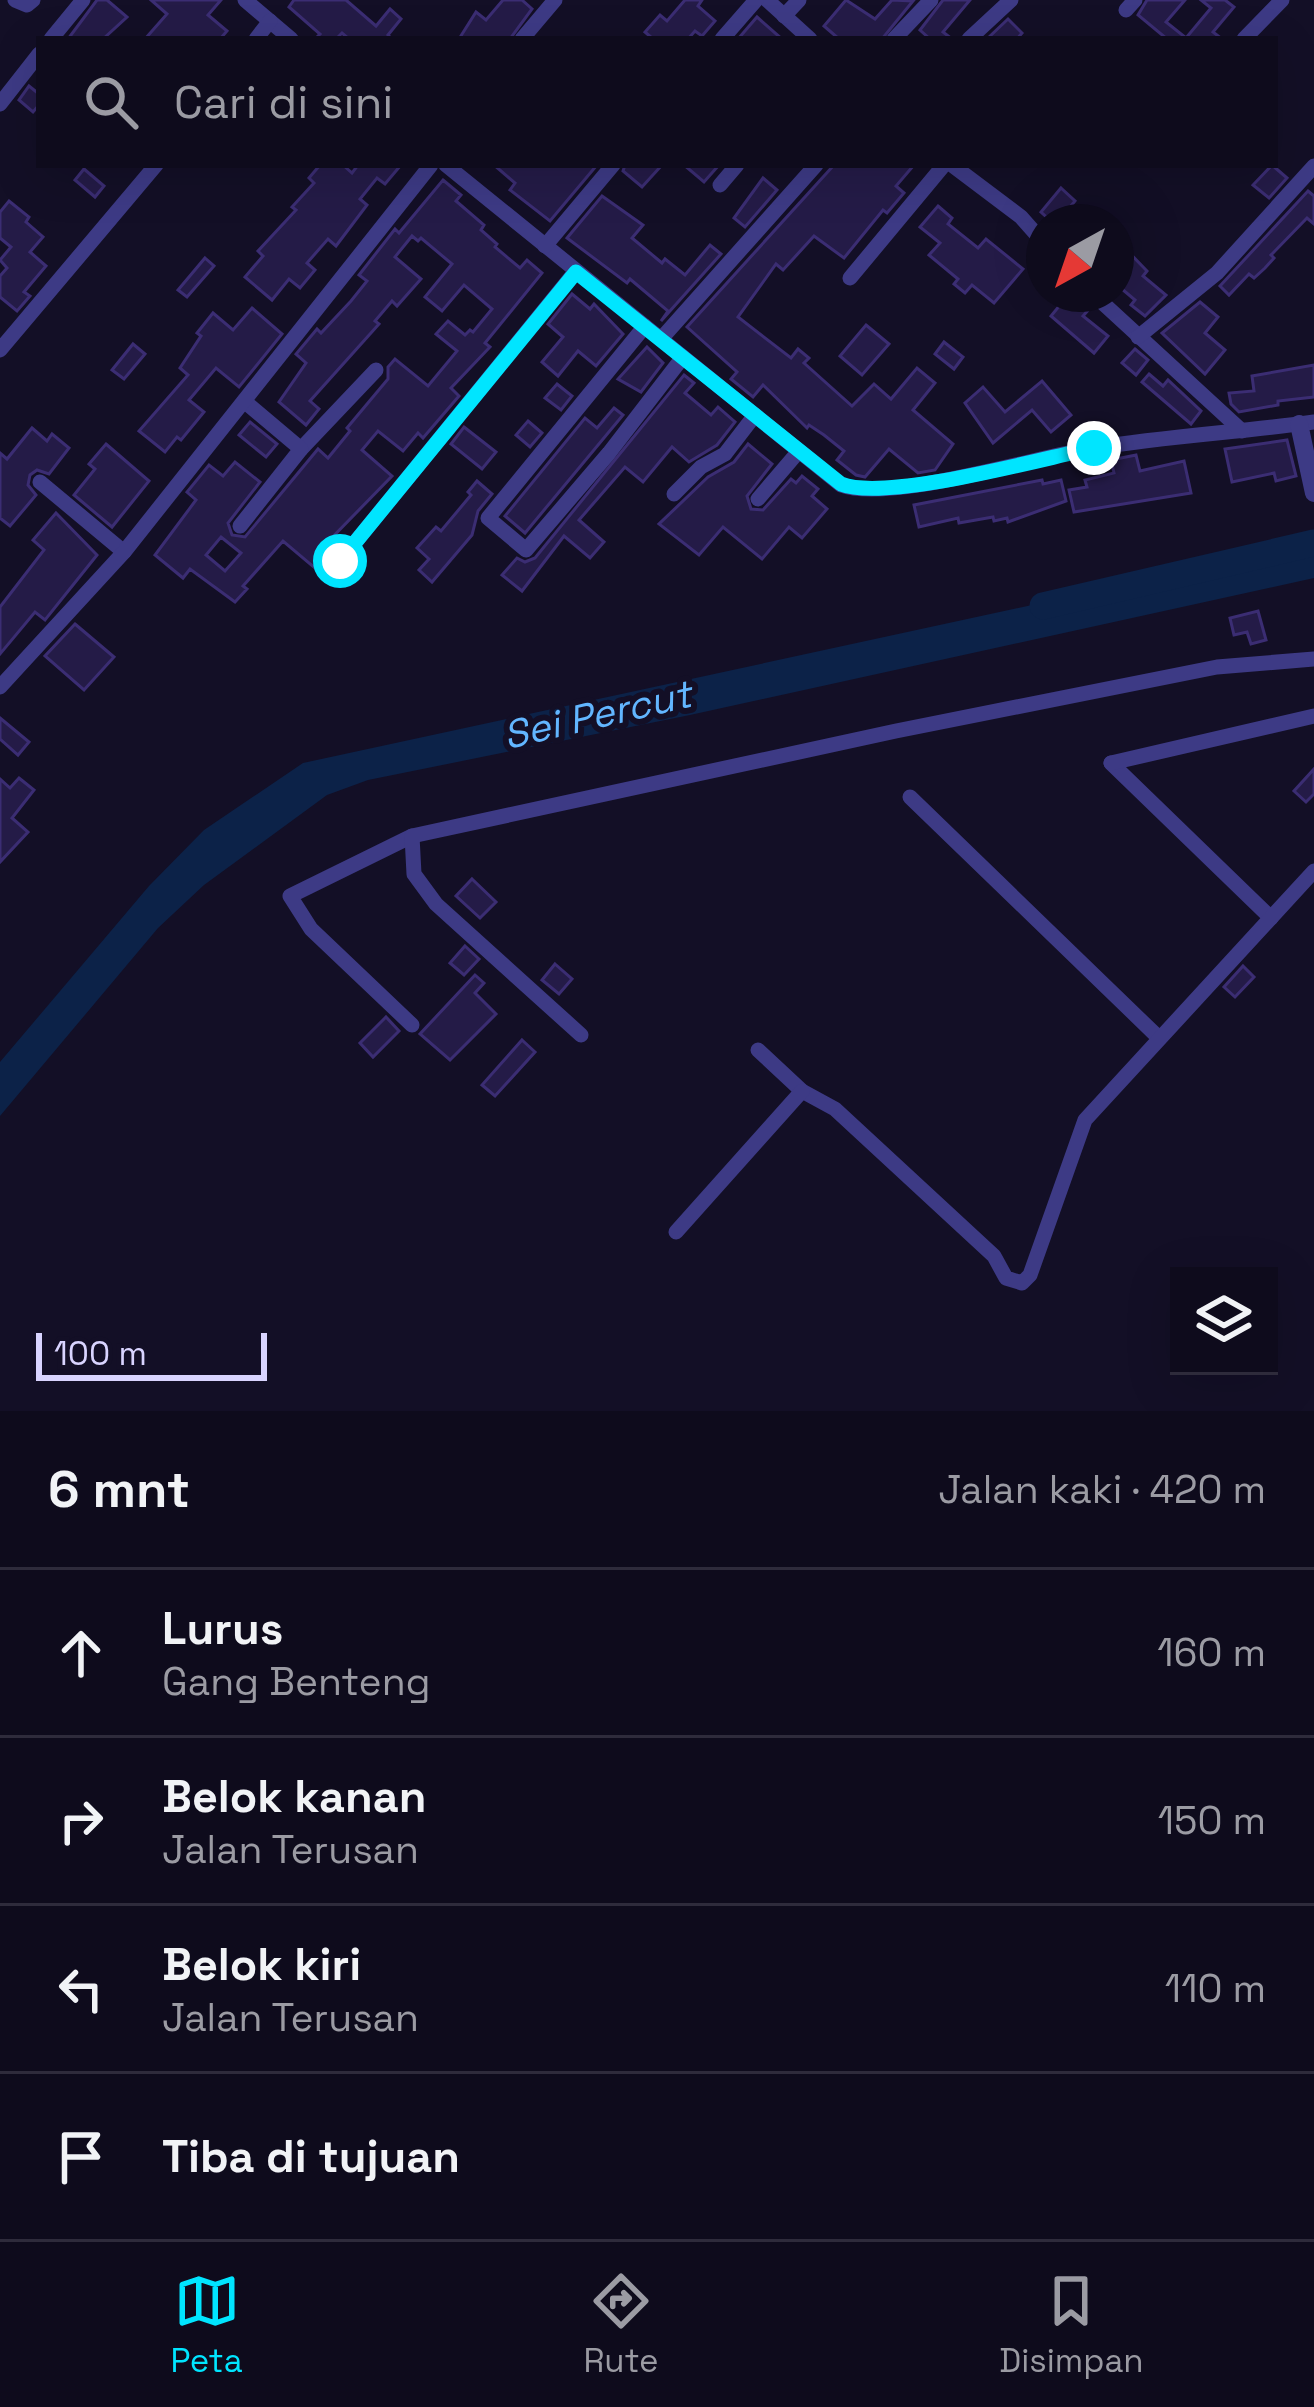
<!DOCTYPE html>
<html lang="id">
<meta charset="utf-8">
<style>
:root{--surface:#0e0b1c;--page:#1c1929;--text:#f1f3f6;--muted:#9b9ba3;--line:#2e2b3b;--accent:#00e5ff}
body{margin:0;font-family:"Space Grotesk",sans-serif;background:var(--page);color:var(--text)}
.controls{position:absolute;right:36px;bottom:36px;display:grid;overflow:hidden;border-radius:0px;box-shadow:0 12px 48px #0002}
.controls button{width:108px;height:108px;display:grid;place-items:center;padding:0;border:0;border-bottom:3px solid var(--line);background:var(--surface);color:var(--text);font:60px sans-serif}
.compass{position:absolute;left:1026px;top:204px;width:108px;height:108px;border-radius:50%;background:var(--surface);box-shadow:0 12px 48px #0002;rotate:220deg}
.scale{position:absolute;left:36px;bottom:30px;width:231px;box-sizing:border-box;padding-left:12px;border:6px solid #d9d4ff;border-top:0;font-size:33px;line-height:42px;white-space:nowrap;color:#d9d4ff;-webkit-text-stroke:9px #130f26;paint-order:stroke}
.stop{position:absolute;width:36px;height:36px;margin:-27px;border:9px solid #00e5ff;border-radius:50%;background:#fff}
.stop.end{background:#00e5ff;border-color:#fff;box-shadow:0 3px 12px #0008}
.list{margin:0;padding:0;list-style:none}
h2{display:flex;justify-content:space-between;align-items:center;height:156px;margin:0;padding:0 48px;font-size:51px}
h2 small{font-size:39px;font-weight:400;color:var(--muted)}
.list li{display:grid;grid-template-columns:78px 1fr auto;gap:36px;align-items:center;box-sizing:border-box;height:168px;padding:0 48px;border-top:3px solid var(--line)}
.list b{display:block;font-size:45px;white-space:nowrap}
.list p{margin:0;font-size:39px;white-space:nowrap;color:var(--muted)}
.list em{font-size:39px;font-style:normal;color:var(--muted)}
.icon{flex:none;width:66px;height:66px;fill:none;stroke:currentColor;stroke-width:2;stroke-linecap:round;stroke-linejoin:round}
.map{position:relative;flex:none;width:1314px;height:1411px;overflow:hidden}
.search{position:absolute;background:var(--surface);box-shadow:0 12px 48px #0002;left:36px;right:36px;top:36px;height:132px;display:flex;align-items:center;gap:30px;box-sizing:border-box;padding:0 42px;border-radius:0px;color:var(--muted);font-size:45px}
.sheet{height:828px;background:var(--surface)}
nav{display:flex;justify-content:space-around;align-items:center;box-sizing:border-box;height:168px;border-top:3px solid var(--line);background:var(--surface);font-size:33px;color:var(--muted)}
nav a{display:grid;justify-items:center;gap:6px}
nav .on{color:var(--accent)}
.map>svg:first-child{display:block}
.water{fill:#0c2248}
.lines{fill:none;stroke-linecap:round;stroke-linejoin:round}
.river{stroke:#0c2248;stroke-width:27}
.building{fill:#241b47;stroke:#3b2d73;stroke-width:3;fill-rule:evenodd}
.minor{stroke:#3d3a85;stroke-width:15}
.tertiary{stroke:#3d3a85;stroke-width:18}
.route{stroke:#00e5ff;stroke-width:15}
.labels{text-anchor:middle;stroke-width:12;stroke-linejoin:round;paint-order:stroke}
.water-label{font-size:39px;font-style:italic;fill:#62b6ff;stroke:#130f26}
</style>
<div class="map">
<svg width="1314" height="1411" viewBox="0 0 1314 1411">
<rect width="100%" height="100%" fill="#130f26"/>
<path class="water" d="M 1314,544 L 1314,578 L 690,715 L 368,780 L 327,795 L 204,885 L 158,928 L 0,1116 L 0,1062 L 149,886 L 204,830 L 303,763 Z"/>
<g class="lines">
<path class="river" d="M 1043,606 L 1314,543"/>
</g>
<g class="building">
<path d="M 97,0 L 107,0 L 127,17 L 103,39 L 68,39 Z"/>
<path d="M 151,0 L 221,0 L 208,15 L 227,31 L 220,39 L 145,39 L 167,14 Z"/>
<path d="M 294,0 L 346,0 L 376,26 L 390,9 L 401,19 L 388,35 L 392,39 L 349,39 L 342,33 L 336,39 L 315,39 L 320,34 L 289,7 Z"/>
<path d="M 503,0 L 522,0 L 532,9 L 510,39 L 459,39 L 476,12 L 486,20 Z"/>
<path d="M 685,0 L 702,0 L 698,6 L 715,21 L 702,36 L 695,31 L 688,39 L 653,39 L 645,32 L 660,15 L 667,21 Z"/>
<path d="M 846,0 L 875,19 L 892,0 L 913,1 L 882,39 L 839,39 L 824,26 Z"/>
<path d="M 943,0 L 970,0 L 943,32 L 952,39 L 930,39 L 920,30 Z"/>
<path d="M 1147,0 L 1185,0 L 1166,22 L 1186,38 L 1211,8 L 1201,0 L 1225,0 L 1234,7 L 1213,32 L 1222,39 L 1167,39 L 1138,15 Z"/>
<path d="M 757,17 L 782,39 L 738,39 Z"/>
<path d="M 1008,19 L 1022,33 L 1017,39 L 987,39 Z"/>
<path d="M 29,86 L 39,94 L 39,105 L 33,112 L 19,100 Z"/>
<path d="M 320,165 L 343,165 L 352,173 L 358,165 L 401,165 L 385,184 L 377,178 L 360,199 L 367,205 L 336,246 L 328,239 L 307,263 L 315,270 L 300,288 L 289,279 L 272,300 L 245,277 L 263,256 L 258,251 L 296,210 L 292,207 L 314,183 L 309,178 Z"/>
<path d="M 494,165 L 597,165 L 550,221 L 510,190 L 515,183 Z"/>
<path d="M 625,165 L 662,165 L 642,187 L 623,171 Z"/>
<path d="M 684,165 L 719,165 L 704,182 Z"/>
<path d="M 834,165 L 914,165 L 896,186 L 904,193 L 887,213 L 883,210 L 844,258 L 814,236 L 783,270 L 776,264 L 738,317 L 791,358 L 798,349 L 809,358 L 804,363 L 852,406 L 874,384 L 891,399 L 917,368 L 935,383 L 913,410 L 953,444 L 935,470 L 918,473 L 889,449 L 865,477 L 856,475 L 837,460 L 844,451 L 824,435 L 809,425 L 807,428 L 763,385 L 753,397 L 731,379 L 737,372 L 687,327 Z"/>
<path d="M 1272,165 L 1287,178 L 1269,198 L 1253,185 Z"/>
<path d="M 84,169 L 104,186 L 95,197 L 75,180 Z"/>
<path d="M 763,178 L 777,190 L 745,227 L 734,218 Z"/>
<path d="M 443,180 L 461,195 L 456,201 L 484,225 L 481,230 L 497,244 L 495,247 L 520,268 L 527,260 L 542,273 L 485,343 L 490,347 L 451,388 L 459,396 L 423,438 L 418,433 L 403,451 L 378,431 L 362,450 L 392,476 L 319,551 L 326,557 L 316,569 L 283,541 L 243,586 L 247,589 L 235,602 L 190,569 L 183,578 L 155,555 L 196,500 L 187,492 L 209,465 L 223,476 L 235,462 L 260,482 L 228,523 L 232,535 L 245,537 L 318,449 L 328,458 L 350,431 L 347,428 L 388,379 L 388,367 L 395,359 L 428,386 L 457,351 L 436,334 L 448,321 L 465,335 L 470,330 L 473,332 L 492,309 L 464,285 L 442,311 L 425,297 L 452,264 L 421,238 L 418,241 L 412,236 L 395,257 L 421,279 L 397,306 L 392,301 L 375,321 L 379,324 L 310,401 L 319,409 L 306,425 L 279,402 L 306,363 L 296,354 L 317,329 L 321,333 L 351,301 L 367,281 L 359,275 L 395,229 L 399,233 ZM 221,537 L 241,553 L 225,571 L 206,555 Z"/>
<path d="M 1061,188 L 1075,201 L 1065,213 L 1075,222 L 1052,222 L 1041,212 Z"/>
<path d="M 1308,191 L 1314,196 L 1314,224 L 1307,218 L 1271,255 L 1274,258 L 1265,268 L 1254,278 L 1249,274 L 1229,295 L 1220,286 Z"/>
<path d="M 602,196 L 643,225 L 632,238 L 662,263 L 665,259 L 685,275 L 710,245 L 721,254 L 661,321 L 668,311 L 630,279 L 627,283 L 567,238 Z"/>
<path d="M 9,201 L 29,217 L 26,222 L 43,237 L 30,252 L 46,266 L 24,292 L 30,296 L 17,311 L 0,297 L 0,276 L 7,268 L 0,260 L 11,247 L 0,238 L 0,212 Z"/>
<path d="M 938,206 L 952,218 L 948,224 L 978,248 L 986,239 L 1023,269 L 994,303 L 972,285 L 965,293 L 954,284 L 958,279 L 929,255 L 940,243 L 920,227 Z"/>
<path d="M 1116,239 L 1147,271 L 1143,276 L 1166,295 L 1145,316 L 1131,305 L 1135,300 L 1116,284 Z"/>
<path d="M 205,258 L 214,266 L 187,297 L 178,290 Z"/>
<path d="M 572,294 L 590,309 L 594,304 L 623,334 L 596,366 L 578,351 L 558,376 L 542,362 L 563,337 L 548,324 Z"/>
<path d="M 1069,294 L 1081,294 L 1090,308 L 1083,316 L 1108,336 L 1094,353 L 1051,316 Z"/>
<path d="M 1200,302 L 1218,317 L 1205,333 L 1225,350 L 1205,374 L 1162,333 Z"/>
<path d="M 252,308 L 282,334 L 239,387 L 216,368 L 189,400 L 204,412 L 181,440 L 177,437 L 165,452 L 139,431 L 188,375 L 180,368 L 201,336 L 197,333 L 213,313 L 233,330 Z"/>
<path d="M 866,325 L 889,344 L 862,375 L 840,356 Z"/>
<path d="M 944,342 L 963,357 L 954,369 L 935,354 Z"/>
<path d="M 133,344 L 145,354 L 124,379 L 112,370 Z"/>
<path d="M 647,347 L 663,363 L 641,392 L 618,379 Z"/>
<path d="M 1135,349 L 1148,360 L 1136,375 L 1122,363 Z"/>
<path d="M 1314,365 L 1314,397 L 1278,401 L 1278,405 L 1239,412 L 1231,404 L 1229,393 L 1254,391 L 1252,376 Z"/>
<path d="M 1149,374 L 1163,386 L 1168,380 L 1201,411 L 1191,424 L 1142,382 Z"/>
<path d="M 684,375 L 694,383 L 685,393 L 711,415 L 718,407 L 735,422 L 717,445 L 689,462 L 672,447 L 643,482 L 625,467 L 579,520 L 604,542 L 590,558 L 564,536 L 522,591 L 502,575 L 517,558 L 525,562 L 535,558 Z"/>
<path d="M 1042,381 L 1071,415 L 1051,432 L 1032,410 L 993,443 L 965,403 L 983,387 L 1005,412 Z"/>
<path d="M 557,384 L 572,396 L 561,410 L 545,398 Z"/>
<path d="M 614,408 L 623,415 L 525,533 L 505,516 L 585,418 L 597,428 Z"/>
<path d="M 528,421 L 542,433 L 530,447 L 516,435 Z"/>
<path d="M 250,422 L 277,444 L 266,457 L 239,435 Z"/>
<path d="M 464,427 L 496,452 L 482,469 L 451,444 Z"/>
<path d="M 32,428 L 47,441 L 52,434 L 69,448 L 49,474 L 37,470 L 30,475 L 28,485 L 36,495 L 10,526 L 0,518 L 0,453 L 7,459 Z"/>
<path d="M 1287,440 L 1296,476 L 1276,481 L 1274,473 L 1232,482 L 1225,449 Z"/>
<path d="M 106,444 L 149,481 L 112,527 L 74,495 L 95,469 L 89,464 Z"/>
<path d="M 748,444 L 772,464 L 747,496 L 751,509 L 763,510 L 791,479 L 796,483 L 802,476 L 818,489 L 812,496 L 827,509 L 802,538 L 789,527 L 762,559 L 723,527 L 699,555 L 659,524 L 708,477 L 734,462 Z"/>
<path d="M 1136,455 L 1140,471 L 1184,461 L 1191,493 L 1074,512 L 1069,490 L 1087,487 L 1085,480 L 1114,473 L 1111,460 Z"/>
<path d="M 1042,480 L 1043,484 L 1061,480 L 1066,501 L 1008,522 L 1007,518 L 994,521 L 993,517 L 959,523 L 958,518 L 919,527 L 914,505 Z"/>
<path d="M 477,481 L 492,494 L 478,511 L 472,535 L 432,582 L 419,570 L 429,559 L 417,548 L 436,527 L 441,531 L 471,495 L 468,492 Z"/>
<path d="M 56,513 L 97,555 L 45,620 L 35,612 L 0,654 L 0,607 L 44,550 L 33,540 Z"/>
<path d="M 1258,611 L 1266,640 L 1251,644 L 1247,632 L 1234,635 L 1230,618 Z"/>
<path d="M 75,624 L 114,657 L 84,690 L 45,656 Z"/>
<path d="M 0,718 L 29,742 L 18,755 L 0,739 Z"/>
<path d="M 1314,769 L 1314,794 L 1306,802 L 1294,791 Z"/>
<path d="M 19,778 L 34,790 L 12,818 L 28,832 L 0,862 L 0,779 L 10,788 Z"/>
<path d="M 472,879 L 496,902 L 480,918 L 456,896 Z"/>
<path d="M 465,946 L 479,959 L 464,975 L 450,963 Z"/>
<path d="M 555,964 L 572,979 L 559,994 L 542,980 Z"/>
<path d="M 1243,966 L 1254,977 L 1235,997 L 1224,987 Z"/>
<path d="M 475,975 L 484,983 L 475,993 L 496,1014 L 450,1060 L 420,1034 Z"/>
<path d="M 386,1017 L 399,1031 L 373,1057 L 360,1043 Z"/>
<path d="M 522,1040 L 535,1052 L 495,1096 L 482,1085 Z"/>
</g>
<g class="lines">
<g class="minor">
<path d="M 15,0 L 27,5 L 33,0"/>
<path d="M 245,0 L 291,39"/>
<path d="M 767,0 L 810,39"/>
<path d="M 1126,10 L 1135,0"/>
<path d="M 784,16 L 799,0"/>
<path d="M 51,39 L 83,0"/>
<path d="M 256,39 L 270,21"/>
<path d="M 522,39 L 555,0"/>
<path d="M 722,39 L 756,0"/>
<path d="M 894,39 L 931,0"/>
<path d="M 969,39 L 1011,0"/>
<path d="M 1244,39 L 1282,0"/>
<path d="M 0,104 L 39,54"/>
<path d="M 446,165 L 841,485 C 890,503 1036,457 1094,448 C 1167,436 1241,432 1314,422"/>
<path d="M 952,165 L 1021,217 L 1044,243"/>
<path d="M 720,185 L 737,165"/>
<path d="M 545,246 L 613,165"/>
<path d="M 850,278 L 944,165"/>
<path d="M 1093,294 L 1242,431"/>
<path d="M 645,326 L 488,518 L 526,550 L 609,453 L 683,357"/>
<path d="M 1138,337 L 1217,273 L 1314,166"/>
<path d="M 661,339 L 816,165"/>
<path d="M 0,350 L 156,165"/>
<path d="M 301,449 L 376,370"/>
<path d="M 40,482 L 124,552"/>
<path d="M 674,494 L 701,467 L 725,454 L 755,415"/>
<path d="M 758,499 L 799,451"/>
<path d="M 240,526 L 301,449 L 244,401"/>
<path d="M 340,561 L 576,271"/>
<path d="M 0,687 L 124,552 L 431,165"/>
<path d="M 1111,763 L 1271,918"/>
<path d="M 1111,763 L 1314,716"/>
<path d="M 910,797 L 1158,1037"/>
<path d="M 412,836 L 290,896 L 311,929 L 412,1025"/>
<path d="M 581,1035 L 436,904 L 414,874 L 412,836 L 896,731 L 1217,667 L 1314,659"/>
<path d="M 758,1050 L 802,1091 L 835,1109 L 994,1256 L 1006,1278 L 1022,1283 L 1030,1275 L 1085,1120 L 1314,871"/>
<path d="M 676,1232 L 802,1091"/>
</g>
<path class="tertiary" d="M 1299,424 L 1314,493"/>
</g>
<g class="lines">
<path class="route" d="M 340,561 L 576,272 L 841,484 C 886,502 1040,459 1094,448"/>
</g>
<g class="labels">
<g class="water-label">
<text transform="translate(597 714) rotate(-13)" y="14">Sei Percut</text>
</g>
</g>
</svg>
<div class="controls">
<button><svg class="icon" aria-label="layers" viewBox="0 0 24 24"><path d="M12 4l9 5-9 5-9-5zM3 14l9 5 9-5"/></svg></button>
</div>
<svg class="compass" viewBox="-18 -18 36 36"><path d="M0-13l5 13h-10z" fill="#e53935"/><path d="M0 13l5-13h-10z" fill="#9b9ba3"/></svg>
<div class="scale">100 m</div>
<div class="stop" style="left:340px;top:561px"></div>
<div class="stop end" style="left:1094px;top:448px"></div>
<div class="search"><svg class="icon" aria-label="search" viewBox="0 0 24 24"><circle cx="10" cy="10" r="6"/><path d="M15 15l6 6"/></svg>Cari di sini</div>
</div>
<section class="sheet">
<h2>6 mnt<small>Jalan kaki · 420 m</small></h2>
<ul class="list">
<li><svg class="icon" aria-label="ahead" viewBox="0 0 24 24"><path d="M12 20V5M6 11l6-6 6 6"/></svg><div><b>Lurus</b><p>Gang Benteng</p></div><em>160 m</em></li>
<li><svg class="icon" aria-label="right" viewBox="0 0 24 24"><path d="M7 20v-9h11M14 6l5 5-5 5"/></svg><div><b>Belok kanan</b><p>Jalan Terusan</p></div><em>150 m</em></li>
<li><svg class="icon" aria-label="left" viewBox="0 0 24 24"><path d="M17 20v-9H6M10 6l-5 5 5 5"/></svg><div><b>Belok kiri</b><p>Jalan Terusan</p></div><em>110 m</em></li>
<li><svg class="icon" aria-label="arrive" viewBox="0 0 24 24"><path d="M6 21V4h12l-3 4 3 4H6"/></svg><div><b>Tiba di tujuan</b></div></li>
</ul>
</section>
<nav>
<a class="on"><svg class="icon" aria-label="map" viewBox="0 0 24 24"><path d="M3 6l6-2 6 2 6-2v14l-6 2-6-2-6 2zM9 4v14M15 6v14"/></svg>Peta</a>
<a><svg class="icon" aria-label="directions" viewBox="0 0 24 24"><path d="M12 3l9 9-9 9-9-9zM9 14v-3h6M13 9l2 2-2 2"/></svg>Rute</a>
<a><svg class="icon" aria-label="saved" viewBox="0 0 24 24"><path d="M7 4h10v16l-5-4-5 4z"/></svg>Disimpan</a>
</nav>
